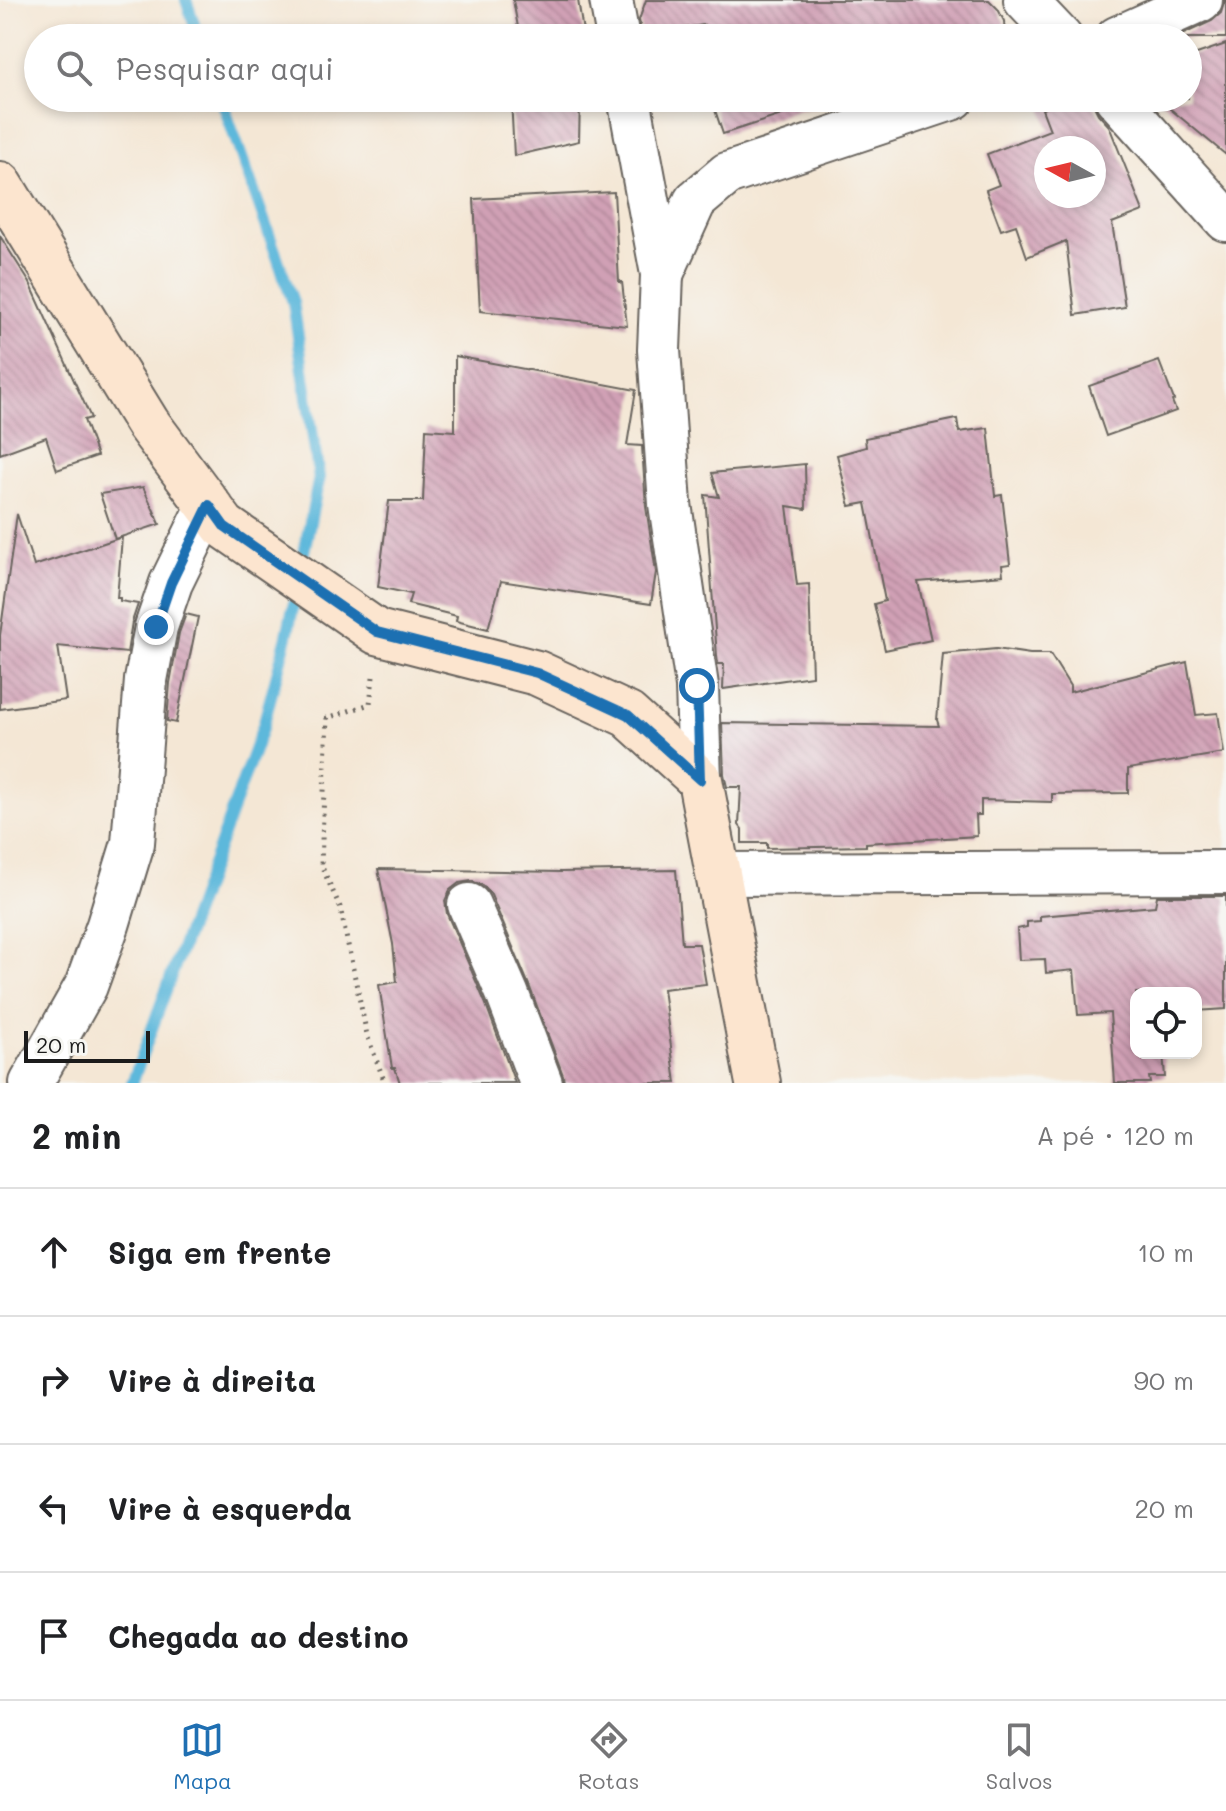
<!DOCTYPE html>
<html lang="pt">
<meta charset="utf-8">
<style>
:root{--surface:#fff;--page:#f2f2f2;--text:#202124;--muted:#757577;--line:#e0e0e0;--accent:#1f6fb2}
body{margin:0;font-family:Mali,sans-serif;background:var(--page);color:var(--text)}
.controls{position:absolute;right:24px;bottom:24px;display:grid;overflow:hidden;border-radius:16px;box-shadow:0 4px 12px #0003}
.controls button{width:72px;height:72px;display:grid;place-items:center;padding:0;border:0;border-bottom:2px solid var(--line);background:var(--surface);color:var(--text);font:40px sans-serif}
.compass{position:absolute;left:1034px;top:136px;width:72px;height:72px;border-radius:50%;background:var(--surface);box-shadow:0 4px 12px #0003;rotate:278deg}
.scale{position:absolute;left:24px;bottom:20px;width:126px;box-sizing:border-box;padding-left:8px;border:4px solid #1c1c1c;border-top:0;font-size:22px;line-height:28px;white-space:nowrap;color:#1c1c1c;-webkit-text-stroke:6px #f6f6f2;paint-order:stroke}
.stop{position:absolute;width:24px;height:24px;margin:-18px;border:6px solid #1f6fb2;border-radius:50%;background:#fff}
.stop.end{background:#1f6fb2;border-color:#fff;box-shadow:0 2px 8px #0008}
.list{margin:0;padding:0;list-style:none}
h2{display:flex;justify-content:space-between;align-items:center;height:104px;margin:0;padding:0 32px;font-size:34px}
h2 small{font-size:26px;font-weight:400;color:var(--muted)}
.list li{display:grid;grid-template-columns:52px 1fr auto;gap:24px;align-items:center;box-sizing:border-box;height:128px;padding:0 32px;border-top:2px solid var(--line)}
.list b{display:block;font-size:30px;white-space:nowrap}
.list em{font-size:26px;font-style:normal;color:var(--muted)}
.icon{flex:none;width:44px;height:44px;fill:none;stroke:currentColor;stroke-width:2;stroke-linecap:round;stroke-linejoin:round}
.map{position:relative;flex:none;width:1226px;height:1083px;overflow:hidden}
.search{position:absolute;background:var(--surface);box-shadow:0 4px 12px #0003;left:24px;right:24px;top:24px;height:88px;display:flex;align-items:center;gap:20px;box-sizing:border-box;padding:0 28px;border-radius:44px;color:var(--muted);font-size:30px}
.sheet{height:616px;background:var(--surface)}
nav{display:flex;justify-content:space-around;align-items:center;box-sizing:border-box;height:112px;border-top:2px solid var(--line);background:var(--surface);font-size:22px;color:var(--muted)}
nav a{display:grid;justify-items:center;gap:4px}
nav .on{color:var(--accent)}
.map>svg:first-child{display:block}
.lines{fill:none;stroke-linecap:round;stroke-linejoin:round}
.stream{stroke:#5db8db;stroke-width:12}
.building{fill:url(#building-back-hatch);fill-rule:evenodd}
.street-casing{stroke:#68635d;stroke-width:46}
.secondary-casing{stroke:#68635d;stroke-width:48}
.path{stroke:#68635d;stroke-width:5;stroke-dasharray:2 6;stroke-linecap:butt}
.street{stroke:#fff;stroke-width:42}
.secondary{stroke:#fce5cf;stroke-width:44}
.route{stroke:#1f6fb2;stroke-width:10}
</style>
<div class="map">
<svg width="1226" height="1083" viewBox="0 0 1226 1083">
<defs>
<pattern id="building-back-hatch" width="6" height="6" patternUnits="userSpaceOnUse" patternTransform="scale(2)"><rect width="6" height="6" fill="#d0a0b5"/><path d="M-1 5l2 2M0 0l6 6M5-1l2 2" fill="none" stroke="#b2899b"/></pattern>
</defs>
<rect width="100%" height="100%" fill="#f6f6f2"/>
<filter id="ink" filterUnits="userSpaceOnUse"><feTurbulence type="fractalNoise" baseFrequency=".0125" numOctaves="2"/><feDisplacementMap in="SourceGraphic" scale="16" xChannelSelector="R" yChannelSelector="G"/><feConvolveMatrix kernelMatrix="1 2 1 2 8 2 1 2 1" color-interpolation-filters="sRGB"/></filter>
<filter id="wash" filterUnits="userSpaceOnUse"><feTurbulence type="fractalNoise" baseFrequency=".006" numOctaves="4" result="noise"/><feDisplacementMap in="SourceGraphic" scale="32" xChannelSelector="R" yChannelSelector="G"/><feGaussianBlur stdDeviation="1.8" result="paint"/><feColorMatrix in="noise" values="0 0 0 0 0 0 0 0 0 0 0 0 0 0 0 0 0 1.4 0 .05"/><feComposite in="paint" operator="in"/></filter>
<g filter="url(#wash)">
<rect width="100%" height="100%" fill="#f4e7d5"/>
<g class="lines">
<g class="stream">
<path d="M 186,0 L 199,38"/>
<path d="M 221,98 L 293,302 L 319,478 L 300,571"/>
<path d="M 132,1083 L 263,726 L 287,636 L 297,589"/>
</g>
</g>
<g id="blocks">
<g class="building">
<path d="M 513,0 L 578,0 L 584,38 L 520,38 Z"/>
<path d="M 646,0 L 989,0 L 998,9 L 1004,21 L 1005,38 L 706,38 L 704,25 L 642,35 L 639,20 Z"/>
<path d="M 1225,0 L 1226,0 L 1226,38 L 1175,38 L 1212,21 L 1221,13 Z"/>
<path d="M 1226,44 L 1226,155 L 1157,98 L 1188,98 L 1188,57 Z"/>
<path d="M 511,98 L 580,98 L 579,141 L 514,156 Z"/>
<path d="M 711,98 L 878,98 L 853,103 L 800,109 L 723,134 Z"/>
<path d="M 1072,98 L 1088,98 L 1092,102 L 1098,114 L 1109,126 L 1143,211 L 1112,223 L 1125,307 L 1075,315 L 1066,241 L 1027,257 L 1016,225 L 1001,230 L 986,190 L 999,185 L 987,154 L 1050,130 L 1042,109 ZM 1046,148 L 1094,148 L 1094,196 L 1046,196 Z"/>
<path d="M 614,192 L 619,282 L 622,282 L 627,326 L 480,311 L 474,199 Z"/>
<path d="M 0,236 L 30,283 L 91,418 L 84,420 L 97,456 L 57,470 L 46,437 L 0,454 Z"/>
<path d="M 455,356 L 636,390 L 627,445 L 642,446 L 646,507 L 656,572 L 651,604 L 501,581 L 488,629 L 456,621 L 457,616 L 408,604 L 411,594 L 378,587 L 389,501 L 423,501 L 426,429 L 455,431 Z"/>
<path d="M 1159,361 L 1174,400 L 1172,401 L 1176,411 L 1106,436 L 1089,386 Z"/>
<path d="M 957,419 L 959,432 L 988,428 L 995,496 L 1002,495 L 1010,564 L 1002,565 L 1003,575 L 918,582 L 931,640 L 885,650 L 874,604 L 885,601 L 866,503 L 850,506 L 837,455 L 866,447 L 865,438 Z"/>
<path d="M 805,464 L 806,509 L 787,506 L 797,585 L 809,584 L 812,676 L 723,689 L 724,664 L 718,664 L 717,656 L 705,495 L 719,497 L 712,473 Z"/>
<path d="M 143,487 L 160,524 L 115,539 L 100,494 Z"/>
<path d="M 17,514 L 34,566 L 122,537 L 117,598 L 120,598 L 120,601 L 138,604 L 132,622 L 127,653 L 58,646 L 66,700 L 0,709 L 0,635 Z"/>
<path d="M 186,614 L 198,617 L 176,723 L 167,721 L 170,683 L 179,633 Z"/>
<path d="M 996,649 L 1030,654 L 1050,654 L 1070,686 L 1070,692 L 1187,662 L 1196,715 L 1218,713 L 1224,753 L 1128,769 L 1128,793 L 1052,794 L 1052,802 L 981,800 L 981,815 L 976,815 L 977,836 L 866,843 L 866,846 L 767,848 L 767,843 L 742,843 L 742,829 L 739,825 L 741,787 L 727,787 L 724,774 L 722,723 L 939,726 L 937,720 L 943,654 Z"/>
<path d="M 378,869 L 562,872 L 676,870 L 682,944 L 699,944 L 706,984 L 663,989 L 676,1083 L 564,1083 L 563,1075 L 529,985 L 491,895 L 483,885 L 471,881 L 459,883 L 450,890 L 445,901 L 447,914 L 485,1002 L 515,1083 L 400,1083 L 395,1068 L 392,1068 L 379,985 L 397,982 L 393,944 Z"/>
<path d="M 1157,896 L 1226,896 L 1226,1009 L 1196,1011 L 1196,993 L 1136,993 L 1136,1053 L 1163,1053 L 1165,1077 L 1149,1077 L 1150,1083 L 1115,1083 L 1110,1013 L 1078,1015 L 1074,970 L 1046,973 L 1045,959 L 1019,960 L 1017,929 L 1027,927 L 1027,922 L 1040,921 L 1040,916 L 1155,906 Z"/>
</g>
</g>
</g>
<g filter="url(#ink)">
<use href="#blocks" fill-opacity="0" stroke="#68635d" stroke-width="2"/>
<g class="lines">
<g class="street-casing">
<g id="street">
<path d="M 611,0 L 618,38"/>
<path d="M 1025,0 L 1061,38"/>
<path d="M 1117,38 L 1201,0"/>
<path d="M 629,98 L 662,274 L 659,350 L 670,504 L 697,686 L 700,780"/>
<path d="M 1116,98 L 1226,220"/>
<path d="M 662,274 L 695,201 L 727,174 L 954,98"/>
<path d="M 718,874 L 1226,872"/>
<path d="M 469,905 L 507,993 L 541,1083"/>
<path d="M 31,1083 L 86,986 L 108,925 L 133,843 L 146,680 L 156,627 L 171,583 L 209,505"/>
</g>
</g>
<g class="secondary-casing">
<path id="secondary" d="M 0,184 L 148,424 L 224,526 L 377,632 L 537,673 L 628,715 L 700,780 L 758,1083"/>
</g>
<path class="path" d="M 373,677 L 370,704 L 327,718 L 321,865 L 340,907 L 367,1035 L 385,1083"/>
<use href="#street" class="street"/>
<use href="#secondary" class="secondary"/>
</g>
</g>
<g class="lines" filter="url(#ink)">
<path class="route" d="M 156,627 L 171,583 L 209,505 L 224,526 L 377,632 L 537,673 L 628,715 L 700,780 L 697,686"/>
</g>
</svg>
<div class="controls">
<button><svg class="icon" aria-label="locate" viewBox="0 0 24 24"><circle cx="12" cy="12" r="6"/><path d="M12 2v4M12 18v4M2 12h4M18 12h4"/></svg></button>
</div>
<svg class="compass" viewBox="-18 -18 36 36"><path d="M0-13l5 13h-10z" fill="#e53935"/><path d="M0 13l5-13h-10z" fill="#757577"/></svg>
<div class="scale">20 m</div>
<div class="stop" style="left:697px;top:686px"></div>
<div class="stop end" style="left:156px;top:627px"></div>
<div class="search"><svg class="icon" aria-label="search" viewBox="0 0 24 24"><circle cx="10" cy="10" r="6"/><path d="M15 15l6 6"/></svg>Pesquisar aqui</div>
</div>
<section class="sheet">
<h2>2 min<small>A pé · 120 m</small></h2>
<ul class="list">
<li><svg class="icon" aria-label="ahead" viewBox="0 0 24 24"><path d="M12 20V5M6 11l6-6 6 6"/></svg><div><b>Siga em frente</b></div><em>10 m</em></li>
<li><svg class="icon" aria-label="right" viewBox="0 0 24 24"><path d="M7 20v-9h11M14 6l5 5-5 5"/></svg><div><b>Vire à direita</b></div><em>90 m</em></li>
<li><svg class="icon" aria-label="left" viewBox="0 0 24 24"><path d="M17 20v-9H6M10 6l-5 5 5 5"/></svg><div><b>Vire à esquerda</b></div><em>20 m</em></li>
<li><svg class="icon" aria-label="arrive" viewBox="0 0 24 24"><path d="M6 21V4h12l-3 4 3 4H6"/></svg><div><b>Chegada ao destino</b></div></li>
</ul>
</section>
<nav>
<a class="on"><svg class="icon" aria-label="map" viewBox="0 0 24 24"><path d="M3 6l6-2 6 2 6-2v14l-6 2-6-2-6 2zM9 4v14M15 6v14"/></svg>Mapa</a>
<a><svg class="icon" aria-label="directions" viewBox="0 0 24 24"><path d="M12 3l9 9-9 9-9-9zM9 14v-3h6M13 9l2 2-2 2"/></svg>Rotas</a>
<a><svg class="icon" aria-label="saved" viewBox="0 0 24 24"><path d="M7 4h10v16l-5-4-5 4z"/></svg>Salvos</a>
</nav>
